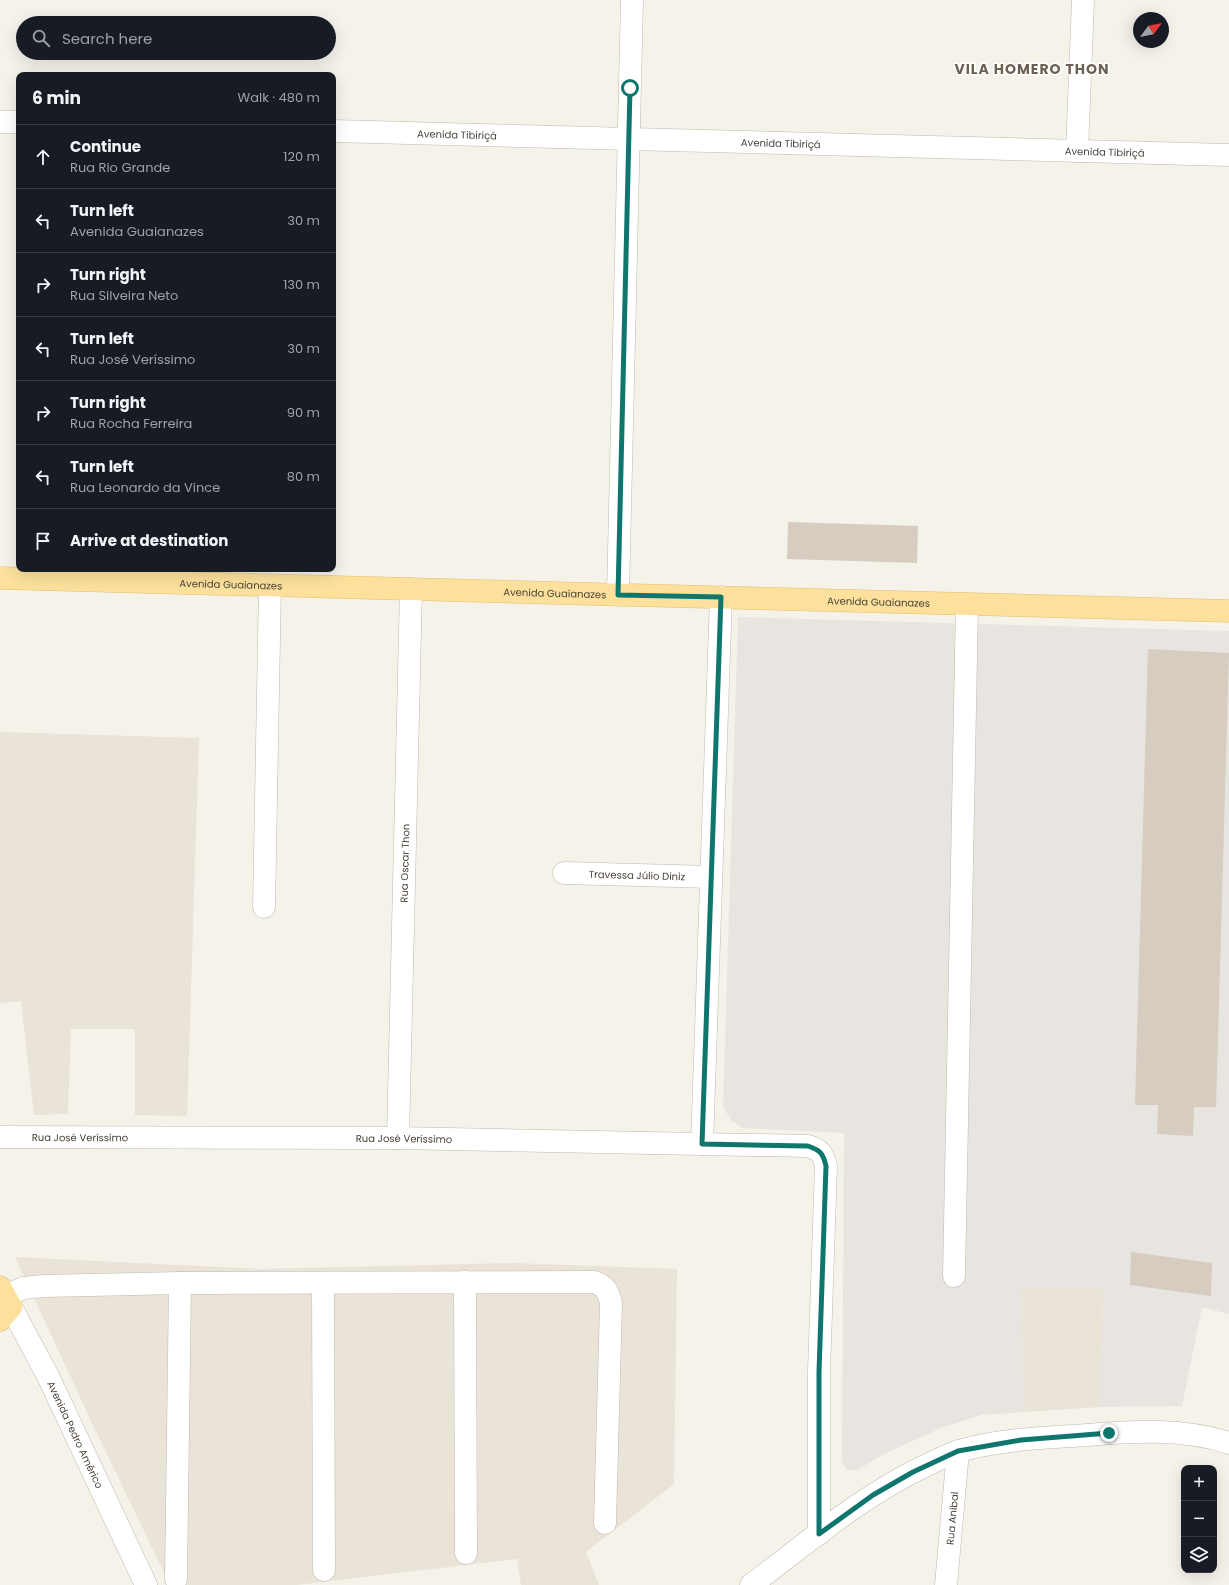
<!DOCTYPE html>
<meta charset="utf-8">
<style>
:root{--surface:#171b24;--page:#242831;--text:#f1f3f6;--muted:#9ea1a6;--line:#363941}
body{margin:0;font-family:Poppins,sans-serif;background:var(--page);color:var(--text)}
.controls{position:absolute;right:12px;bottom:12px;display:grid;overflow:hidden;border-radius:8px;box-shadow:0 4px 16px #0002}
.controls button{width:36px;height:36px;display:grid;place-items:center;padding:0;border:0;border-bottom:1px solid var(--line);background:var(--surface);color:var(--text);font:20px sans-serif}
.compass{position:absolute;left:1133px;top:12px;width:36px;height:36px;border-radius:50%;background:var(--surface);box-shadow:0 4px 16px #0002;rotate:58deg}
.stop{position:absolute;width:12px;height:12px;margin:-9px;border:3px solid #0f766e;border-radius:50%;background:#fff}
.stop.end{background:#0f766e;border-color:#fff;box-shadow:0 1px 4px #0008}
.list{margin:0;padding:0;list-style:none}
h2{display:flex;justify-content:space-between;align-items:center;height:52px;margin:0;padding:0 16px;font-size:17px}
h2 small{font-size:13px;font-weight:400;color:var(--muted)}
.list li{display:grid;grid-template-columns:26px 1fr auto;gap:12px;align-items:center;box-sizing:border-box;height:64px;padding:0 16px;border-top:1px solid var(--line)}
.list b{display:block;font-size:15px;white-space:nowrap}
.list p{margin:0;font-size:13px;white-space:nowrap;color:var(--muted)}
.list em{font-size:13px;font-style:normal;color:var(--muted)}
.icon{flex:none;width:22px;height:22px;fill:none;stroke:currentColor;stroke-width:2;stroke-linecap:round;stroke-linejoin:round}
.map{position:relative;flex:none;width:1229px;height:1585px;overflow:hidden}
.search{position:absolute;background:var(--surface);box-shadow:0 4px 16px #0002;left:16px;top:16px;width:320px;height:44px;display:flex;align-items:center;gap:10px;box-sizing:border-box;padding:0 14px;border-radius:22px;color:var(--muted);font-size:15px}
.panel{position:absolute;background:var(--surface);box-shadow:0 4px 16px #0002;left:16px;top:72px;width:320px;height:500px;border-radius:8px}
.map>svg:first-child{display:block}
.residential{fill:#e9e3d8}
.industrial{fill:#e8e4df}
.building{fill:#d6cdc0}
.lines{fill:none;stroke-linecap:round;stroke-linejoin:round}
.minor-casing{stroke:#c0b9ad;stroke-width:23}
.major-casing{stroke:#e2be6b;stroke-width:23}
.minor{stroke:#fff;stroke-width:22}
.major{stroke:#fce09c;stroke-width:22}
.route{stroke:#0f766e;stroke-width:5}
.labels{text-anchor:middle;stroke-width:3;stroke-linejoin:round;paint-order:stroke}
.street-label{font-size:10px;fill:#494238;stroke:#fff}
.district-label{font-size:14px;font-weight:bold;letter-spacing:1px;fill:#6c6050;stroke:#fff}
</style>
<div class="map">
<svg width="1229" height="1585" viewBox="0 0 1229 1585">
<rect width="100%" height="100%" fill="#f5f2ea"/>
<g class="residential">
<path d="M 0,732 L 199,738 L 187,1116 L 135,1115 L 135,1029 L 71,1029 L 68,1114 L 34,1115 L 21,1001 L 0,1003 Z"/>
<path d="M 15,1257 L 260,1269 L 514,1263 L 677,1269 L 674,1484 L 586,1552 L 599,1585 L 521,1585 L 517,1559 L 296,1585 L 170,1585 L 91,1421 Z"/>
<path d="M 1061,1288 L 1103,1289 L 1100,1407 L 1024,1412 L 1021,1289 Z"/>
</g>
<path class="industrial" d="M 738,617 L 1229,631 L 1229,1314 L 1202,1307 L 1182,1406 L 1100,1407 L 1103,1290 L 1061,1288 L 1021,1289 L 1024,1412 L 981,1415 L 941,1428 L 884,1454 L 857,1470 L 847,1470 L 842,1461 L 844,1133 L 742,1128 L 732,1121 L 723,1107 Z"/>
<g class="building">
<path d="M 788,522 L 918,526 L 917,563 L 787,559 Z"/>
<path d="M 1148,649 L 1229,653 L 1216,1107 L 1194,1107 L 1193,1136 L 1157,1134 L 1158,1105 L 1135,1105 Z"/>
<path d="M 1131,1252 L 1212,1263 L 1211,1296 L 1130,1285 Z"/>
</g>
<g class="lines">
<g class="minor-casing">
<g id="minor">
<path d="M 0,122 L 19,122"/>
<path id="s1" d="M 333,131 L 1229,155"/>
<path d="M 1077,151 L 1083,0"/>
<path d="M 618,595 L 632,0"/>
<path id="s2" d="M 564,873 L 711,877"/>
<path d="M 264,907 L 270,585"/>
<path id="s3" d="M 0,1137 L 398,1138 L 808,1146 C 820,1150 823,1153 826,1166 L 819,1372 L 819,1534"/>
<path id="s4" d="M 398,1138 L 411,589"/>
<path d="M 702,1144 L 721,597"/>
<path d="M 954,1276 L 967,604"/>
<path d="M 465,1282 L 466,1553"/>
<path d="M 323,1283 L 324,1570"/>
<path d="M 5,1296 L 23,1288 L 44,1286 L 180,1283 L 594,1282 C 606,1286 608,1291 611,1303 L 605,1523"/>
<path id="s5" d="M 11,1307 L 48,1376 L 146,1585"/>
<path d="M 176,1579 L 180,1283"/>
<path d="M 751,1585 C 807,1543 864,1494 929,1464 C 938,1460 949,1454 959,1451 C 1000,1439 1045,1438 1088,1435 C 1134,1431 1184,1428 1229,1443"/>
<path id="s6" d="M 946,1585 L 958,1451"/>
</g>
</g>
<g class="major-casing">
<g id="major">
<path id="s7" d="M 0,578 L 1229,611"/>
<path d="M 0,1287 L 11,1307 L 0,1320"/>
</g>
</g>
<use href="#minor" class="minor"/>
<use href="#major" class="major"/>
</g>
<g class="lines">
<path class="route" d="M 630,88 L 618,595 L 721,597 L 702,1144 L 808,1146 C 820,1150 823,1153 826,1166 L 819,1372 L 819,1534 L 873,1495 L 913,1472 L 958,1451 L 1021,1440 L 1109,1433"/>
</g>
<g class="labels">
<g class="street-label">
<text dy="4" stroke="none"><textPath href="#s1" startOffset="124">Avenida Tibiriçá</textPath></text>
<text dy="4" stroke="none"><textPath href="#s1" startOffset="448">Avenida Tibiriçá</textPath></text>
<text dy="4" stroke="none"><textPath href="#s1" startOffset="772">Avenida Tibiriçá</textPath></text>
<text dy="4" stroke="none"><textPath href="#s7" startOffset="231">Avenida Guaianazes</textPath></text>
<text dy="4" stroke="none"><textPath href="#s7" startOffset="555">Avenida Guaianazes</textPath></text>
<text dy="4" stroke="none"><textPath href="#s7" startOffset="879">Avenida Guaianazes</textPath></text>
<text dy="4" stroke="none"><textPath href="#s4" startOffset="275">Rua Oscar Thon</textPath></text>
<text dy="4" stroke="none"><textPath href="#s2" startOffset="73">Travessa Júlio Diniz</textPath></text>
<text dy="4" stroke="none"><textPath href="#s3" startOffset="80">Rua José Veríssimo</textPath></text>
<text dy="4" stroke="none"><textPath href="#s3" startOffset="404">Rua José Veríssimo</textPath></text>
<text dy="4" stroke="none"><textPath href="#s5" startOffset="143">Avenida Pedro Américo</textPath></text>
<text dy="4" stroke="none"><textPath href="#s6" startOffset="67">Rua Aníbal</textPath></text>
</g>
<g class="district-label">
<text x="1032" y="74">VILA HOMERO THON</text>
</g>
</g>
</svg>
<div class="controls">
<button>+</button>
<button>−</button>
<button><svg class="icon" aria-label="layers" viewBox="0 0 24 24"><path d="M12 4l9 5-9 5-9-5zM3 14l9 5 9-5"/></svg></button>
</div>
<svg class="compass" viewBox="-18 -18 36 36"><path d="M0-13l5 13h-10z" fill="#e53935"/><path d="M0 13l5-13h-10z" fill="#9ea1a6"/></svg>
<div class="stop" style="left:630px;top:88px"></div>
<div class="stop end" style="left:1109px;top:1433px"></div>
<div class="search"><svg class="icon" aria-label="search" viewBox="0 0 24 24"><circle cx="10" cy="10" r="6"/><path d="M15 15l6 6"/></svg>Search here</div>
<section class="panel">
<h2>6 min<small>Walk · 480 m</small></h2>
<ul class="list">
<li><svg class="icon" aria-label="ahead" viewBox="0 0 24 24"><path d="M12 20V5M6 11l6-6 6 6"/></svg><div><b>Continue</b><p>Rua Rio Grande</p></div><em>120 m</em></li>
<li><svg class="icon" aria-label="left" viewBox="0 0 24 24"><path d="M17 20v-9H6M10 6l-5 5 5 5"/></svg><div><b>Turn left</b><p>Avenida Guaianazes</p></div><em>30 m</em></li>
<li><svg class="icon" aria-label="right" viewBox="0 0 24 24"><path d="M7 20v-9h11M14 6l5 5-5 5"/></svg><div><b>Turn right</b><p>Rua Silveira Neto</p></div><em>130 m</em></li>
<li><svg class="icon" aria-label="left" viewBox="0 0 24 24"><path d="M17 20v-9H6M10 6l-5 5 5 5"/></svg><div><b>Turn left</b><p>Rua José Veríssimo</p></div><em>30 m</em></li>
<li><svg class="icon" aria-label="right" viewBox="0 0 24 24"><path d="M7 20v-9h11M14 6l5 5-5 5"/></svg><div><b>Turn right</b><p>Rua Rocha Ferreira</p></div><em>90 m</em></li>
<li><svg class="icon" aria-label="left" viewBox="0 0 24 24"><path d="M17 20v-9H6M10 6l-5 5 5 5"/></svg><div><b>Turn left</b><p>Rua Leonardo da Vince</p></div><em>80 m</em></li>
<li><svg class="icon" aria-label="arrive" viewBox="0 0 24 24"><path d="M6 21V4h12l-3 4 3 4H6"/></svg><div><b>Arrive at destination</b></div></li>
</ul>
</section>
</div>
